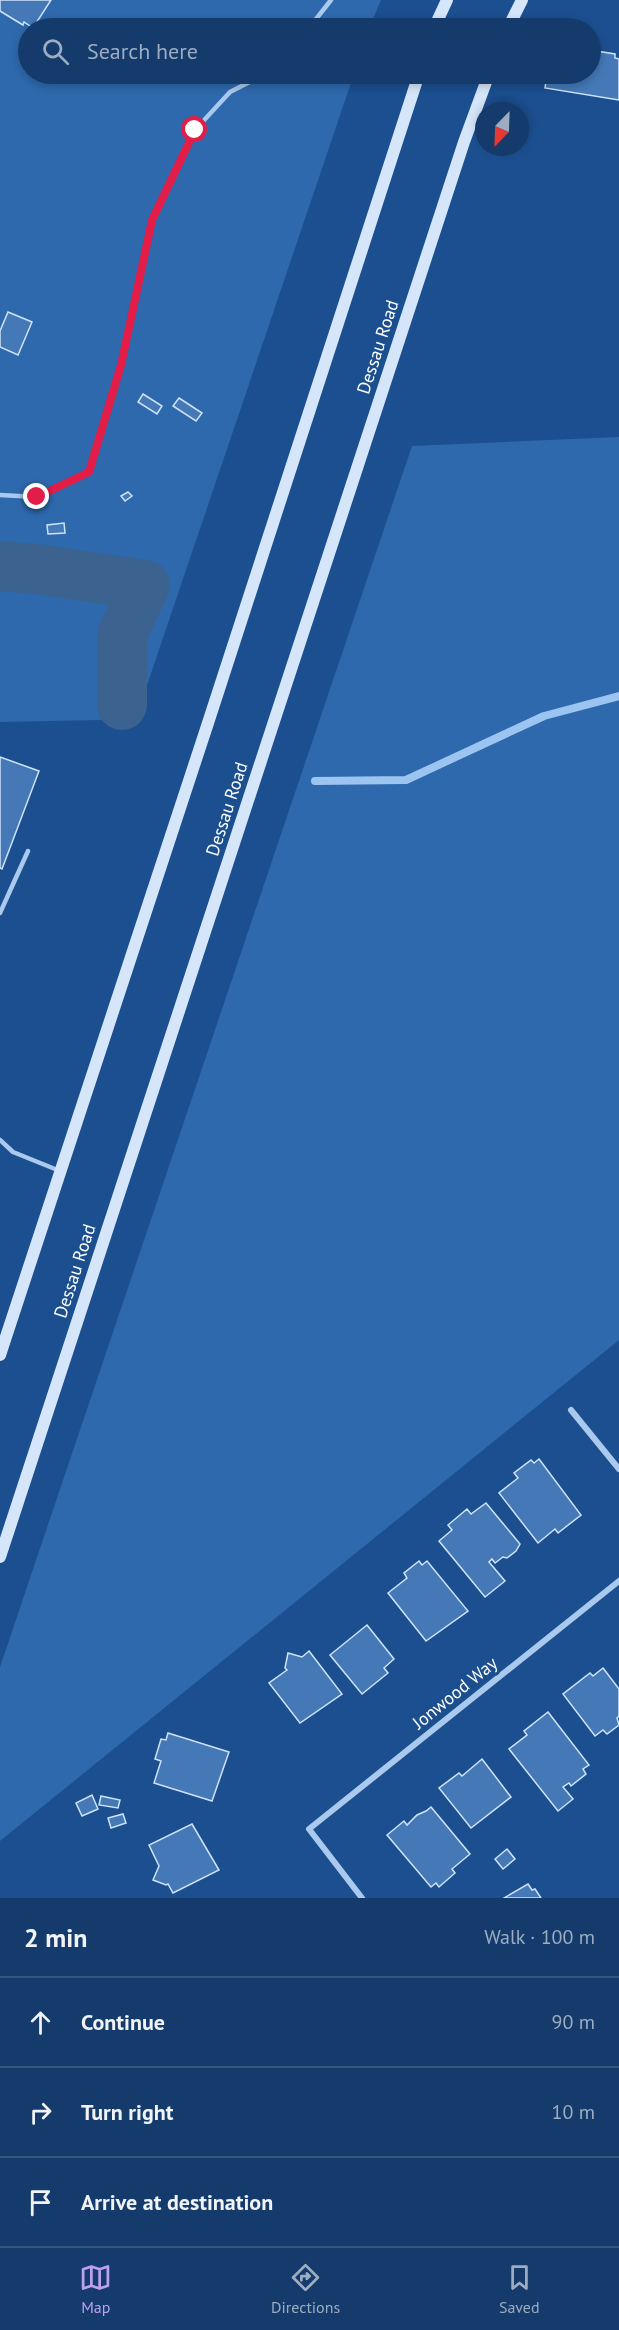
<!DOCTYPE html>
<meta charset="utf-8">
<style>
:root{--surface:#143b6b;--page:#1d4271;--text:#f1f3f6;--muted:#9dadc1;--line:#33557e;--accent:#bca0f2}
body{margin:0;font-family:"PT Sans",sans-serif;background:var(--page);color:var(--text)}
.compass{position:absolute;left:475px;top:102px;width:54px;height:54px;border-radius:50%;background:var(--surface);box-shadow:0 3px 9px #0003;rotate:203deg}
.stop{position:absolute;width:18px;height:18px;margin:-14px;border:4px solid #e11d48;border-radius:50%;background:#fff}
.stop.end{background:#e11d48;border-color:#fff;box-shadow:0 2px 6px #0008}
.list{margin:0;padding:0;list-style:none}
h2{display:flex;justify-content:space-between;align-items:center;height:78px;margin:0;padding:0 24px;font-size:26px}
h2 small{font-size:20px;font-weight:400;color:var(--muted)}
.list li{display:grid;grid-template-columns:39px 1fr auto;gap:18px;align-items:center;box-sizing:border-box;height:90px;padding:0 24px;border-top:2px solid var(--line)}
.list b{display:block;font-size:22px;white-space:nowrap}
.list em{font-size:20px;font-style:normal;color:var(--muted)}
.icon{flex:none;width:33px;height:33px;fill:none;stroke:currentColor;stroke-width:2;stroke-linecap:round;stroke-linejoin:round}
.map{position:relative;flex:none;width:619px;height:1898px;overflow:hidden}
.search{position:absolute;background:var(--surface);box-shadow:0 3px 9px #0003;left:18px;right:18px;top:18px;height:66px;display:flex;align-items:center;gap:15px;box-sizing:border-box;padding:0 21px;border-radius:33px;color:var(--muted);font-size:22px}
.sheet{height:348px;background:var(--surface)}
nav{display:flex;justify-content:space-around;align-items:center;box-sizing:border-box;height:84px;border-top:2px solid var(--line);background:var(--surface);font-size:16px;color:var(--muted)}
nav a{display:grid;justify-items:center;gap:3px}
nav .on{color:var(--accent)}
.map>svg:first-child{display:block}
.green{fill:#2e69ad}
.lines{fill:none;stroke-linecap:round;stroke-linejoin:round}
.stream{stroke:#9cc4f0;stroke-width:8}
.river{stroke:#3c6290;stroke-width:50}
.building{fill:#4478b7;stroke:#cfe3fa;stroke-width:1.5}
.lane{stroke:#a9c9ee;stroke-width:4.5}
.street{stroke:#a9c9ee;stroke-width:6}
.secondary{stroke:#d6e6fa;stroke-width:12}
.route{stroke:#e11d48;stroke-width:8}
.labels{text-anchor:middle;stroke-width:6;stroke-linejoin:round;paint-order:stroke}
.street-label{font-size:18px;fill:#fff;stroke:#1b4f8f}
</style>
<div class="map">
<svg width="619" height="1898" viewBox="0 0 619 1898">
<rect width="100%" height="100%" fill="#1b4f8f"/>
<g class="green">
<path d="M 0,0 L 381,0 L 369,28 L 28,28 L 28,74 L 354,74 L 142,700 L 101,720 L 0,722 Z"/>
<path d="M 619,437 L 619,1340 L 0,1841 L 0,1667 L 412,446 Z"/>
</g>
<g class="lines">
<path class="stream" d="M 315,781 L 406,780 L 544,716 L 619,696"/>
<path class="river" d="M 0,566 L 44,570 L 145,585 L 122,635 L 122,705"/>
</g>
<g class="building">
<path d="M 0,0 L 51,0 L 33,28 L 24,22 L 23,25 L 0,11 Z"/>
<path d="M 590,50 L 615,54 L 615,58 L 619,59 L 619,100 L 545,88 L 547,74 L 590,74 Z"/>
<path d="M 8,312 L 32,322 L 18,355 L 0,347 L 0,331 Z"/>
<path d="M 143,394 L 162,406 L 157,414 L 138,402 Z"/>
<path d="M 179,398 L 202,413 L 196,421 L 173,406 Z"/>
<path d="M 128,492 L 132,496 L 125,501 L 121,496 Z"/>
<path d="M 64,523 L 65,533 L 48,534 L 47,525 Z"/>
<path d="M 0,757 L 39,771 L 2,869 L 0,868 Z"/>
<path d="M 539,1459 L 581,1515 L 558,1533 L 555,1529 L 538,1543 L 499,1493 L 518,1478 L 514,1473 L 531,1460 L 534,1463 Z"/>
<path d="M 486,1503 L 520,1544 L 516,1551 L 507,1558 L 503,1557 L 495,1563 L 492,1559 L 489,1562 L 505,1581 L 485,1597 L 439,1541 L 452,1530 L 448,1525 L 467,1509 L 471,1514 Z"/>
<path d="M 419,1561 L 422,1565 L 427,1561 L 468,1611 L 426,1641 L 388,1593 L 407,1578 L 404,1573 Z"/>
<path d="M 367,1625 L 394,1659 L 384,1668 L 388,1673 L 362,1694 L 330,1655 Z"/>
<path d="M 309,1651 L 342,1694 L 300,1723 L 269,1683 L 287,1670 L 285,1668 L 288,1653 L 302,1657 Z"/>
<path d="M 603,1668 L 619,1689 L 619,1716 L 617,1718 L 619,1725 L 607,1734 L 603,1730 L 595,1736 L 563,1694 L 590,1673 L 593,1676 Z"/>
<path d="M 548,1712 L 589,1765 L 583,1769 L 586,1774 L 571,1786 L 569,1783 L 563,1787 L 573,1799 L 558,1811 L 509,1749 L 527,1735 L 524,1731 Z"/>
<path d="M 168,1733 L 229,1752 L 212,1801 L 154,1783 L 161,1761 L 155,1759 L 161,1739 L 166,1740 Z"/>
<path d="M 482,1759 L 511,1797 L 471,1828 L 439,1788 L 459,1773 L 462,1776 Z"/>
<path d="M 92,1795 L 98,1809 L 82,1816 L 76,1803 Z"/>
<path d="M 101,1796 L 120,1800 L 118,1808 L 99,1805 Z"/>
<path d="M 431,1807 L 470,1854 L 452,1869 L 455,1873 L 439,1887 L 436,1883 L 431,1887 L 387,1835 L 404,1821 L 407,1825 L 417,1815 L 426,1811 Z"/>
<path d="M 123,1814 L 126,1823 L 111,1828 L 108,1818 Z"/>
<path d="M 192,1824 L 219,1870 L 173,1893 L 168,1884 L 166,1885 L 153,1880 L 159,1866 L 149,1845 Z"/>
<path d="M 507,1849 L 515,1859 L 503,1869 L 495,1859 Z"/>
<path d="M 528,1884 L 532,1890 L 535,1889 L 541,1898 L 504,1898 Z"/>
</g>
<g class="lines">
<g class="lane">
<path d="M 309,28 L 331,0"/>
<path d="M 0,495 L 37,497 L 89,472 L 121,365 L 152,220 L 195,130 L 230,92 L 265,74"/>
<path d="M 0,913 L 28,851"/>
<path d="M 0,1140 L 13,1152 L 60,1171"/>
</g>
<g class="street">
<path d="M 571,1410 L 619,1469"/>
<path d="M 362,1898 L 309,1829 L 619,1581"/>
</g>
<g class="secondary">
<path d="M 434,28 L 447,0"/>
<path d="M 508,28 L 522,0"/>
<path d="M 0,1355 L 208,723 L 419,74"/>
<path d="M 0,1557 L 464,142 L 489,74"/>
</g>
</g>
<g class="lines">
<path class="route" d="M 37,497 L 89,472 L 121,365 L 152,220 L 195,130"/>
</g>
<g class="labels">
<g class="street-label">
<text transform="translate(378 347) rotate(-72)" y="6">Dessau Road</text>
<text transform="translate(227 809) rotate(-72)" y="6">Dessau Road</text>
<text transform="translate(75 1271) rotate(-72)" y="6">Dessau Road</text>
<text transform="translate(455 1693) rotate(-39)" y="6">Jonwood Way</text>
</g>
</g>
</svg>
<svg class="compass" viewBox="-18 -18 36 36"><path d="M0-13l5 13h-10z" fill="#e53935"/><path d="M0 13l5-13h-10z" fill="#9dadc1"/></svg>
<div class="stop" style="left:195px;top:130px"></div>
<div class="stop end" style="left:37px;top:497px"></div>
<div class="search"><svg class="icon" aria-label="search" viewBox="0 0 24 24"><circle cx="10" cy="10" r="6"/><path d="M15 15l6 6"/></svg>Search here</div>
</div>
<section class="sheet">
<h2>2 min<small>Walk · 100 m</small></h2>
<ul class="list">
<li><svg class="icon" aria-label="ahead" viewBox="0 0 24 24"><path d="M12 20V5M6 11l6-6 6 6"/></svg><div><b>Continue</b></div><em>90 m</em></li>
<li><svg class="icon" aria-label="right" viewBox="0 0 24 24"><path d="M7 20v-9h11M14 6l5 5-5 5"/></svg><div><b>Turn right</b></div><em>10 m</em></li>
<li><svg class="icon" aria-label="arrive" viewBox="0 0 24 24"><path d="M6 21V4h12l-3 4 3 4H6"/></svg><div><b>Arrive at destination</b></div></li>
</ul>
</section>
<nav>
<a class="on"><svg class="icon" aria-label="map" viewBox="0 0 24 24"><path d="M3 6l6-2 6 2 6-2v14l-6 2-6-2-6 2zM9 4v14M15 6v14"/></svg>Map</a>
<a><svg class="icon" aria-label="directions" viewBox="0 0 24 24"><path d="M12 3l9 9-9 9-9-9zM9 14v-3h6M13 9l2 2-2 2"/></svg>Directions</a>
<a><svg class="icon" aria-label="saved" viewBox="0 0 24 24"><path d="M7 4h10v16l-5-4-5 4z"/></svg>Saved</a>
</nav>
